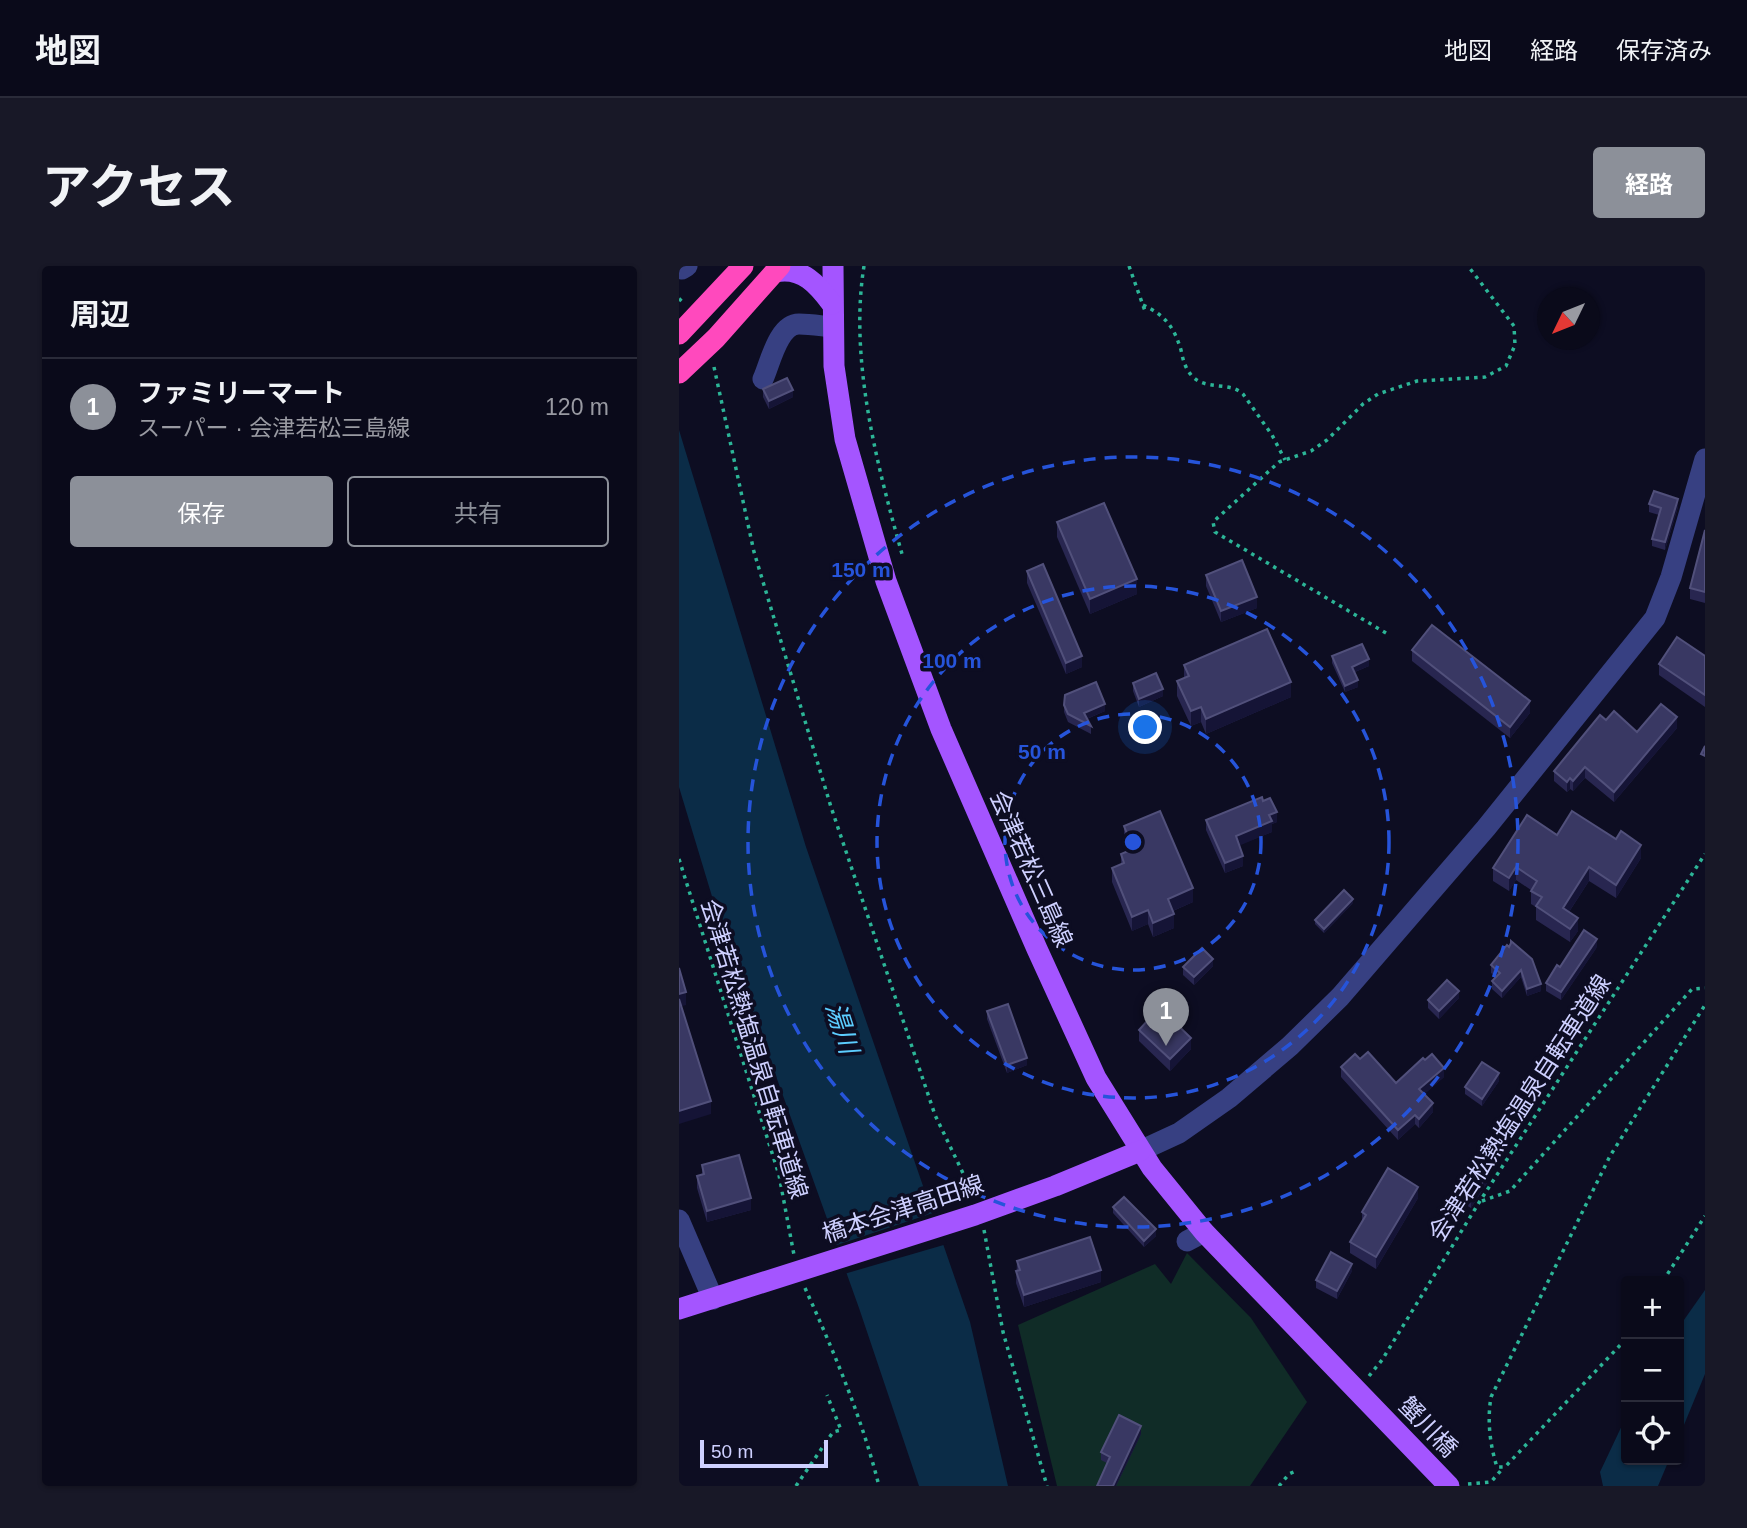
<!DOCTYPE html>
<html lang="ja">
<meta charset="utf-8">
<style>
:root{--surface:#0a0a1a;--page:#181827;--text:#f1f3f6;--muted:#999aa2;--line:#2a2b39;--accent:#8c9099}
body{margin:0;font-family:Helvetica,"Noto Sans JP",sans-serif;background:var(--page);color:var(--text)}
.controls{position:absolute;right:21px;bottom:21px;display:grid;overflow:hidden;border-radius:7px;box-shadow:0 2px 5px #0004}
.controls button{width:63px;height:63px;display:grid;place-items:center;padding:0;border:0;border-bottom:2px solid var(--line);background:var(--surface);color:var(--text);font:35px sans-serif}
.compass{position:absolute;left:858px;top:21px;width:63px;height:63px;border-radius:50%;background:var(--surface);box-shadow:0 2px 5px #0004;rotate:227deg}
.scale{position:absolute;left:21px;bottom:18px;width:128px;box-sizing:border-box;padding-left:7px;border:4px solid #ced0ff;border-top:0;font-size:19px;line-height:24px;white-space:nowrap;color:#ced0ff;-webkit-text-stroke:5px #0d0d22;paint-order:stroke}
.you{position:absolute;left:467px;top:462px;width:24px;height:24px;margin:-18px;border:5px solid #fff;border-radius:50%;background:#1a73e8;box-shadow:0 0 0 10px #1a73e833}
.badge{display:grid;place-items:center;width:46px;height:46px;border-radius:50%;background:var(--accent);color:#fff;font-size:23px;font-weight:700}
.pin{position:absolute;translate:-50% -58px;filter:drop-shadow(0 2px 4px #0008)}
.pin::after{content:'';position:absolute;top:37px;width:24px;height:21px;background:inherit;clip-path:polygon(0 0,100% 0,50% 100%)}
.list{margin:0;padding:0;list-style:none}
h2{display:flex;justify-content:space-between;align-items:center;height:91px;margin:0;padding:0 28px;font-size:30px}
h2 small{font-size:23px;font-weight:400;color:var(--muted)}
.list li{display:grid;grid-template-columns:46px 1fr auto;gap:21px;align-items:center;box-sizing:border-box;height:98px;padding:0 28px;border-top:2px solid var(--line)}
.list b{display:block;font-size:26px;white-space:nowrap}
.list p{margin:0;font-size:23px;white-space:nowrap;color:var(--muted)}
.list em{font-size:23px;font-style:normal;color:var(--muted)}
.actions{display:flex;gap:14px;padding:21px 28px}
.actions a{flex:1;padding:16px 0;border:2px solid var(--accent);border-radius:7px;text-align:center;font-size:24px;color:var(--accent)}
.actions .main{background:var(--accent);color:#fff}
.icon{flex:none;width:38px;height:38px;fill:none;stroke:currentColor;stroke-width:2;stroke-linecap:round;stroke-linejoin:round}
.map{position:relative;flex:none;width:1026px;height:1220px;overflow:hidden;border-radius:7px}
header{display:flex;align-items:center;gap:42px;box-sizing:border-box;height:98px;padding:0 35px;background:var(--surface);border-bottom:2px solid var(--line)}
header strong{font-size:33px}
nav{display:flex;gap:38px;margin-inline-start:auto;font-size:24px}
.intro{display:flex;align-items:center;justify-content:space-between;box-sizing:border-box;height:168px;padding:0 42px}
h1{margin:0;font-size:49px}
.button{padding:18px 32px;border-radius:7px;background:var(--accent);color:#fff;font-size:24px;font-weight:700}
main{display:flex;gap:42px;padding:0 42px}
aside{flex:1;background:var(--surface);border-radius:7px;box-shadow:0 2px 5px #0004}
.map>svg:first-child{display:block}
.green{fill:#102c27}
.water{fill:#0b2c47}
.pier{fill:#0d0d22}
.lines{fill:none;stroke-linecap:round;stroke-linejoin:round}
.path{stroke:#2cb597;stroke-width:3.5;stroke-dasharray:3.5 5;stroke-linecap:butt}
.minor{stroke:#374082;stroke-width:21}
.major{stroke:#a455ff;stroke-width:21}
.highway{stroke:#ff49bd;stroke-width:21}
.wall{fill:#282650}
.shaded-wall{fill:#151436}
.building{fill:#393863;stroke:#51507b;stroke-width:2}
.ring{fill:none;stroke:#2654da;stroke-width:3.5;stroke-dasharray:12 9}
.labels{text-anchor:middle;stroke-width:7;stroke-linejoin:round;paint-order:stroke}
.street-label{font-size:24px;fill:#ced0ff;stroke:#0d0d22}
.water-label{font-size:26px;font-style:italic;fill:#5ccdff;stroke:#0d0d22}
.centre{fill:#2654da;stroke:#0d0d22;stroke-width:3.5}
.ring-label{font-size:21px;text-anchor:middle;font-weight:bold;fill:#2654da;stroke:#0d0d22;stroke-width:7;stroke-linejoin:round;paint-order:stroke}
</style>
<header>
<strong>地図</strong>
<nav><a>地図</a><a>経路</a><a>保存済み</a></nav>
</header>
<div class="intro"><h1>アクセス</h1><a class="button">経路</a></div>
<main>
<aside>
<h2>周辺<small></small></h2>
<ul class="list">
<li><span class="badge">1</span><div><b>ファミリーマート</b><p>スーパー · 会津若松三島線</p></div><em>120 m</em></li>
</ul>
<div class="actions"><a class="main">保存</a><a>共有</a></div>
</aside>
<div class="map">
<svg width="1026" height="1220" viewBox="0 0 1026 1220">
<rect width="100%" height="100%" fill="#0d0d22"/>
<path class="green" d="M 508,987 L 572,1052 L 628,1136 L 571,1220 L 378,1220 L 339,1059 L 476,998 L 492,1018 Z"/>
<g class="water">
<path d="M 0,164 L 127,581 L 291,1056 L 329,1220 L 240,1220 L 180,1042 L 35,637 L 0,521 Z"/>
<path d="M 1026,1024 L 1026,1108 L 1000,1171 L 1000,1061 Z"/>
<path d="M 947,1151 L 947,1194 L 990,1194 L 979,1220 L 924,1220 L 921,1206 Z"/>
</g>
<path class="pier" d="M 257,946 L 268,978 L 165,1008 L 155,980 Z"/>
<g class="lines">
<g class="path">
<path d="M 185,0 C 170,93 198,199 223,288"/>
<path d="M 450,0 L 466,45"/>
<path d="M 0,35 L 5,30"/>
<path d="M 464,39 C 486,49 495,61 502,84 C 504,94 506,102 513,110 C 527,125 550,115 564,128 L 593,169 L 606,194"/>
<path d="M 35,101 L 75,286 L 152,541 L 256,849 L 295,930"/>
<path d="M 707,367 L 536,266 L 534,256 L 600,196 L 632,185 L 648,174 L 684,138 L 699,128 L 738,115 L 806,111 L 827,100 L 836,79 L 835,60 L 789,0"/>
<path d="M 0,593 L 100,909 L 115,989"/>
<path d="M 803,935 L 831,925 L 1013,723 L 1026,722"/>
<path d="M 305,964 L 324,1066 L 368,1220"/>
<path d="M 984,1015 L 1026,950"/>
<path d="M 126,1022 C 155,1086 183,1152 200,1220"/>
<path d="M 947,1073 L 826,1201 L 818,1201 C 811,1179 808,1155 812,1131 L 931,890 L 1026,739"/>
<path d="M 690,1110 L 703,1094 L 801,935 L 1026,588"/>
<path d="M 789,1218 L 812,1216 L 824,1202"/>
<path d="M 117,1220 L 154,1166 L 162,1164 L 148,1129"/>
<path d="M 600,1220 L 610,1208 L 619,1204"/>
</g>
<g class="minor">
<path d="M 3,3 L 8,0"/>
<path d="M 84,113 C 91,98 99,58 120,58 C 131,58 143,60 154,61"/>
<path d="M 461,885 L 500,867 L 550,832 L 611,780 L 661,731 L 807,562 L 976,352 L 992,311 L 1026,193"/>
<path d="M 0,954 L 34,1033"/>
<path d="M 508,975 L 525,966"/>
</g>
<g class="major">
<path d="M 154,0 L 155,100 L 166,173 L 207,315 L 262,463 L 358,683 L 417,812 L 473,902 L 525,966 L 770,1220"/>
<path d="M 96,6 C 123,0 139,19 153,38"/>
<path d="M 0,1043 L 296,949 L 376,920 L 461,885"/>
</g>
<g class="highway">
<path d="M 0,68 L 64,0"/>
<path d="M 0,107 L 37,72 L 101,0"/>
</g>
</g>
<g class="wall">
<path d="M 84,123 L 114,131 L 90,143 L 84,131 Z"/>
<path d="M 970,238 L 999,241 L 986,284 L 973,280 L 973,273 L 980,249 L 970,246 Z"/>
<path d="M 378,256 L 458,328 L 411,348 L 378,271 Z"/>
<path d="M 1026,264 L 1026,337 L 1011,333 L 1011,322 Z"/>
<path d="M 348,305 L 403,401 L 387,408 L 348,317 Z"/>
<path d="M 527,309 L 578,342 L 542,356 L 527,320 Z"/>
<path d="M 733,384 L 851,447 L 831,472 L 733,395 Z"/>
<path d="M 653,390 L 690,400 L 676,406 L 679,421 L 666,426 L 653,397 Z"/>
<path d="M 1026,390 L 1026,441 L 980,409 L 980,398 Z"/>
<path d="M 505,399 L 612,431 L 527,468 L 522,456 L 512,460 L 498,430 L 498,415 L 505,412 Z"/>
<path d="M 454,417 L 484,430 L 460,441 L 454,425 Z"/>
<path d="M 385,439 L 426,445 L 408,453 L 412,460 L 412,468 L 389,456 L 385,446 Z"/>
<path d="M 927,454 L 958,466 L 998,462 L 935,536 L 906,512 L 894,525 L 891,523 L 888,526 L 875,515 L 875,505 Z"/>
<path d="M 584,535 L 598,556 L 593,558 L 593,566 L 560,579 L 564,600 L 546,607 L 527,564 L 527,554 Z"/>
<path d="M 445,560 L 514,636 L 494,645 L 495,662 L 474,671 L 469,658 L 453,665 L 433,616 L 433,602 L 442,599 L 442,588 L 449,585 L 445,575 Z"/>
<path d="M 962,592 L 937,632 L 910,615 L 890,646 L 899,665 L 891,676 L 857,654 L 857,641 L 852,638 L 852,624 L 837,614 L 830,625 L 814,615 L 814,602 Z"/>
<path d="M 674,637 L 645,667 L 636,658 L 636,654 Z"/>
<path d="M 832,675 L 862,725 L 848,730 L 842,711 L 823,732 L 813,723 L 813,715 L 817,711 L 812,707 L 812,699 L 832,678 Z"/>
<path d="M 918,681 L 882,734 L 867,725 L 867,717 Z"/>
<path d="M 534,700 L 515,719 L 504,709 L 504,701 Z"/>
<path d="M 780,732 L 760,753 L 749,742 L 749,734 Z"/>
<path d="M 308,745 L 348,799 L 328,807 L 308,753 Z"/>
<path d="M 460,764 L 512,783 L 491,805 L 460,775 Z"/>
<path d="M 681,793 L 717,817 L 765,811 L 745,828 L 754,846 L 740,862 L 736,858 L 719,874 L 662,811 L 662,801 Z"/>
<path d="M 820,815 L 803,840 L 786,828 L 786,821 Z"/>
<path d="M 23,899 L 72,944 L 28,956 L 18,922 L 18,910 L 23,909 Z"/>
<path d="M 808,917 L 792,942 L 776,932 L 776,924 Z"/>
<path d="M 739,932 L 697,1003 L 671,987 L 671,976 L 683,956 L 683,946 Z"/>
<path d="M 434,941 L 477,970 L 465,981 L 434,947 Z"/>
<path d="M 338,995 L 422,1016 L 345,1041 L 337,1017 Z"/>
<path d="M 673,1005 L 658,1033 L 637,1022 L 637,1014 Z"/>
<path d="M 462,1168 L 437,1220 L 418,1220 L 428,1197 L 422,1194 L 422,1186 Z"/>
</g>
<g class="shaded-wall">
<path d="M 114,124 L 114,131 L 90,143 L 90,135 Z"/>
<path d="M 999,233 L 999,241 L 986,284 L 986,276 Z"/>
<path d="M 458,313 L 458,328 L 411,348 L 411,333 Z"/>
<path d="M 578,331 L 578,342 L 542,356 L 542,345 Z"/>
<path d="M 403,390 L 403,401 L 387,408 L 387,397 Z"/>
<path d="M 690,393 L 690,400 L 673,407 L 673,401 Z"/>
<path d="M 679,414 L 679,421 L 666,426 L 666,420 Z"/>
<path d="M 612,416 L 612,431 L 527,468 L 527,453 Z"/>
<path d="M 484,423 L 484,430 L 460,441 L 460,433 Z"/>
<path d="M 851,435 L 851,447 L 831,472 L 831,461 Z"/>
<path d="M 426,438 L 426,445 L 405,454 L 405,447 Z"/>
<path d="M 522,441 L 522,456 L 512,460 L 512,445 Z"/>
<path d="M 998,451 L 998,462 L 935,536 L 935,526 Z"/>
<path d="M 906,501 L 906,512 L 894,525 L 894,515 Z"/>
<path d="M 891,512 L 891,523 L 888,526 L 888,516 Z"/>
<path d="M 598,546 L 598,556 L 593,558 L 593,566 L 557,581 L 557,570 L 590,549 Z"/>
<path d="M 962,579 L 962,592 L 937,632 L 937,619 Z"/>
<path d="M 564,590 L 564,600 L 546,607 L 546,597 Z"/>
<path d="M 837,601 L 837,614 L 830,625 L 830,612 Z"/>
<path d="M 910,601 L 910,615 L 884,655 L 884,642 Z"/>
<path d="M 514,622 L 514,636 L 489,647 L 489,633 Z"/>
<path d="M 674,633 L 674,637 L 645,667 L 645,663 Z"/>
<path d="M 469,644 L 469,658 L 453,665 L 453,651 Z"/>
<path d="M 495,648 L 495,662 L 474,671 L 474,657 Z"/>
<path d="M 899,652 L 899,665 L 891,676 L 891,663 Z"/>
<path d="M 918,673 L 918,681 L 882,734 L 882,726 Z"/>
<path d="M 534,693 L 534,700 L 515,719 L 515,711 Z"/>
<path d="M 842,704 L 842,711 L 823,732 L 823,725 Z"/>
<path d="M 862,718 L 862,725 L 848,730 L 848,723 Z"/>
<path d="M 780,725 L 780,732 L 760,753 L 760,745 Z"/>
<path d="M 7,726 L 7,739 L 0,741 L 0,728 Z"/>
<path d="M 512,772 L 512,783 L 491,805 L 491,793 Z"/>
<path d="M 348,792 L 348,799 L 328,807 L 328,799 Z"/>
<path d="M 765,802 L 765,811 L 740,833 L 740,823 Z"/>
<path d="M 820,807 L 820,815 L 803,840 L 803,833 Z"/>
<path d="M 32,835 L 32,848 L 0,858 L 0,845 Z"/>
<path d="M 754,837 L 754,846 L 740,862 L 740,853 Z"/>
<path d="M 736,849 L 736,858 L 719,874 L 719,864 Z"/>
<path d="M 808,909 L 808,917 L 792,942 L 792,934 Z"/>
<path d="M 739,921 L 739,932 L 697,1003 L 697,991 Z"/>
<path d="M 72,932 L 72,944 L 28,956 L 28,945 Z"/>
<path d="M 477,963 L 477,970 L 465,981 L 465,975 Z"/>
<path d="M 673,998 L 673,1005 L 658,1033 L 658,1025 Z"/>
<path d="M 422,1004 L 422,1016 L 345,1041 L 345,1029 Z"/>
<path d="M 462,1160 L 462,1168 L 437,1220 L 434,1220 Z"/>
</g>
<g class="building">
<path d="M 108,112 L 114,124 L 90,135 L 84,123 Z"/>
<path d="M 975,225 L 999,233 L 986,276 L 973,273 L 982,242 L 970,238 Z"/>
<path d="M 425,237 L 458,313 L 411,333 L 378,256 Z"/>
<path d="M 1026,264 L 1026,326 L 1011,322 Z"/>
<path d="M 563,294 L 578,331 L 542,345 L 527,309 Z"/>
<path d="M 364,298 L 403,390 L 387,397 L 348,305 Z"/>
<path d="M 753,359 L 851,435 L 831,461 L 733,384 Z"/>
<path d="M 588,363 L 612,416 L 527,453 L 522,441 L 512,445 L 498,415 L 510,410 L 505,399 Z"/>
<path d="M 998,371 L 1026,390 L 1026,429 L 980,398 Z"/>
<path d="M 683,378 L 690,393 L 673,401 L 679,414 L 666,420 L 653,390 Z"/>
<path d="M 477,407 L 484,423 L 460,433 L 454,417 Z"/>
<path d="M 417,416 L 426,438 L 405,447 L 412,460 L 389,448 L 385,439 L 386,429 Z"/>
<path d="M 982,438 L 998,451 L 935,526 L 906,501 L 894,515 L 891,512 L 888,516 L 875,505 L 921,449 L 927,454 L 935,445 L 958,466 Z"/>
<path d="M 1026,480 L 1026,490 L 1022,488 Z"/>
<path d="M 583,531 L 584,535 L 591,532 L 598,546 L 590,549 L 593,555 L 557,570 L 564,590 L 546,597 L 527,554 Z"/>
<path d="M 481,545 L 514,622 L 489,633 L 495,648 L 474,657 L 469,644 L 453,651 L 433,602 L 445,597 L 442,588 L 454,583 L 445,560 Z"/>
<path d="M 893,545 L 937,573 L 942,565 L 962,579 L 937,619 L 910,601 L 884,642 L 899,652 L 891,663 L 857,640 L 863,631 L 852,625 L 858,615 L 837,601 L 830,612 L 814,602 L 848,549 L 878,569 Z"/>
<path d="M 665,624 L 674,633 L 645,663 L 636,654 Z"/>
<path d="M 905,664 L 918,673 L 882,726 L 867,717 L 878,699 L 881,701 Z"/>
<path d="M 832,675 L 853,693 L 862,718 L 848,723 L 842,704 L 823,725 L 813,715 L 821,707 L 812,699 L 828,679 L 830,681 L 832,677 Z"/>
<path d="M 523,682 L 534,693 L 515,711 L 504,701 Z"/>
<path d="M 0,702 L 7,726 L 0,728 Z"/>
<path d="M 768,714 L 780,725 L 760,745 L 749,734 Z"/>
<path d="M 0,733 L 32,835 L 0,845 Z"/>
<path d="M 329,738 L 348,792 L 328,799 L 308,745 Z"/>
<path d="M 483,744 L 512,772 L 491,793 L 460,764 L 469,754 L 472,756 Z"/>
<path d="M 689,786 L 717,817 L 744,792 L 746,794 L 753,788 L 765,802 L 740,823 L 754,837 L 740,853 L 736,849 L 719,864 L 662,801 L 676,788 L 681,793 Z"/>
<path d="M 803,796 L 820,807 L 803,833 L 786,821 Z"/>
<path d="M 60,889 L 72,932 L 28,945 L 18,910 L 25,908 L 23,899 Z"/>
<path d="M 792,899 L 808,909 L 792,934 L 776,924 Z"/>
<path d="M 709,902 L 739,921 L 697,991 L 671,976 L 687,949 L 683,946 Z"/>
<path d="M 445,931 L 477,963 L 465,975 L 434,941 Z"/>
<path d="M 411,971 L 422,1004 L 345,1029 L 337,1005 L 341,1004 L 338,995 Z"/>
<path d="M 652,986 L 673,998 L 658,1025 L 637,1014 Z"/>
<path d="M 440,1149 L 462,1160 L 434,1220 L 418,1220 L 431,1191 L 422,1186 Z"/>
</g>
<g class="ring">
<circle cx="454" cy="576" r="128"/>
<circle cx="454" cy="576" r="256"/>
<circle cx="454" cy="576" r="385"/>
</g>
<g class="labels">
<g class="street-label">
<text transform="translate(352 603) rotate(66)" y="8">会津若松三島線</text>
<text transform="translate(75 783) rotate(73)" y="8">会津若松熱塩温泉自転車道線</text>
<text transform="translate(841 842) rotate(-57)" y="8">会津若松熱塩温泉自転車道線</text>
<text transform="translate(224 943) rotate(-18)" y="8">橋本会津高田線</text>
<text transform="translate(749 1161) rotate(46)" y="8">蟹川橋</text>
</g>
<g class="water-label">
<text transform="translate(163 762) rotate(72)" y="9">湯川</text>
</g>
</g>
<circle cx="454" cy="576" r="10" class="centre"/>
<g class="ring-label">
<text x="182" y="311">150 m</text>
<text x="273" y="402">100 m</text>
<text x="363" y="493">50 m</text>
</g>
</svg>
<div class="controls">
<button>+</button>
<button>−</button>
<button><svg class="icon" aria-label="locate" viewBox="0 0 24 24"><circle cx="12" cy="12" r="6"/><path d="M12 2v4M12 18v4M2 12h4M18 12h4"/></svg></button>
</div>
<svg class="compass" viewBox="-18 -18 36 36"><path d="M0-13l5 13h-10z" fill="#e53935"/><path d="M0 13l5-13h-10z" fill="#999aa2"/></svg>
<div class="scale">50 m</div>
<div class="you"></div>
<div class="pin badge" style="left:487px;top:780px">1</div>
</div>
</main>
